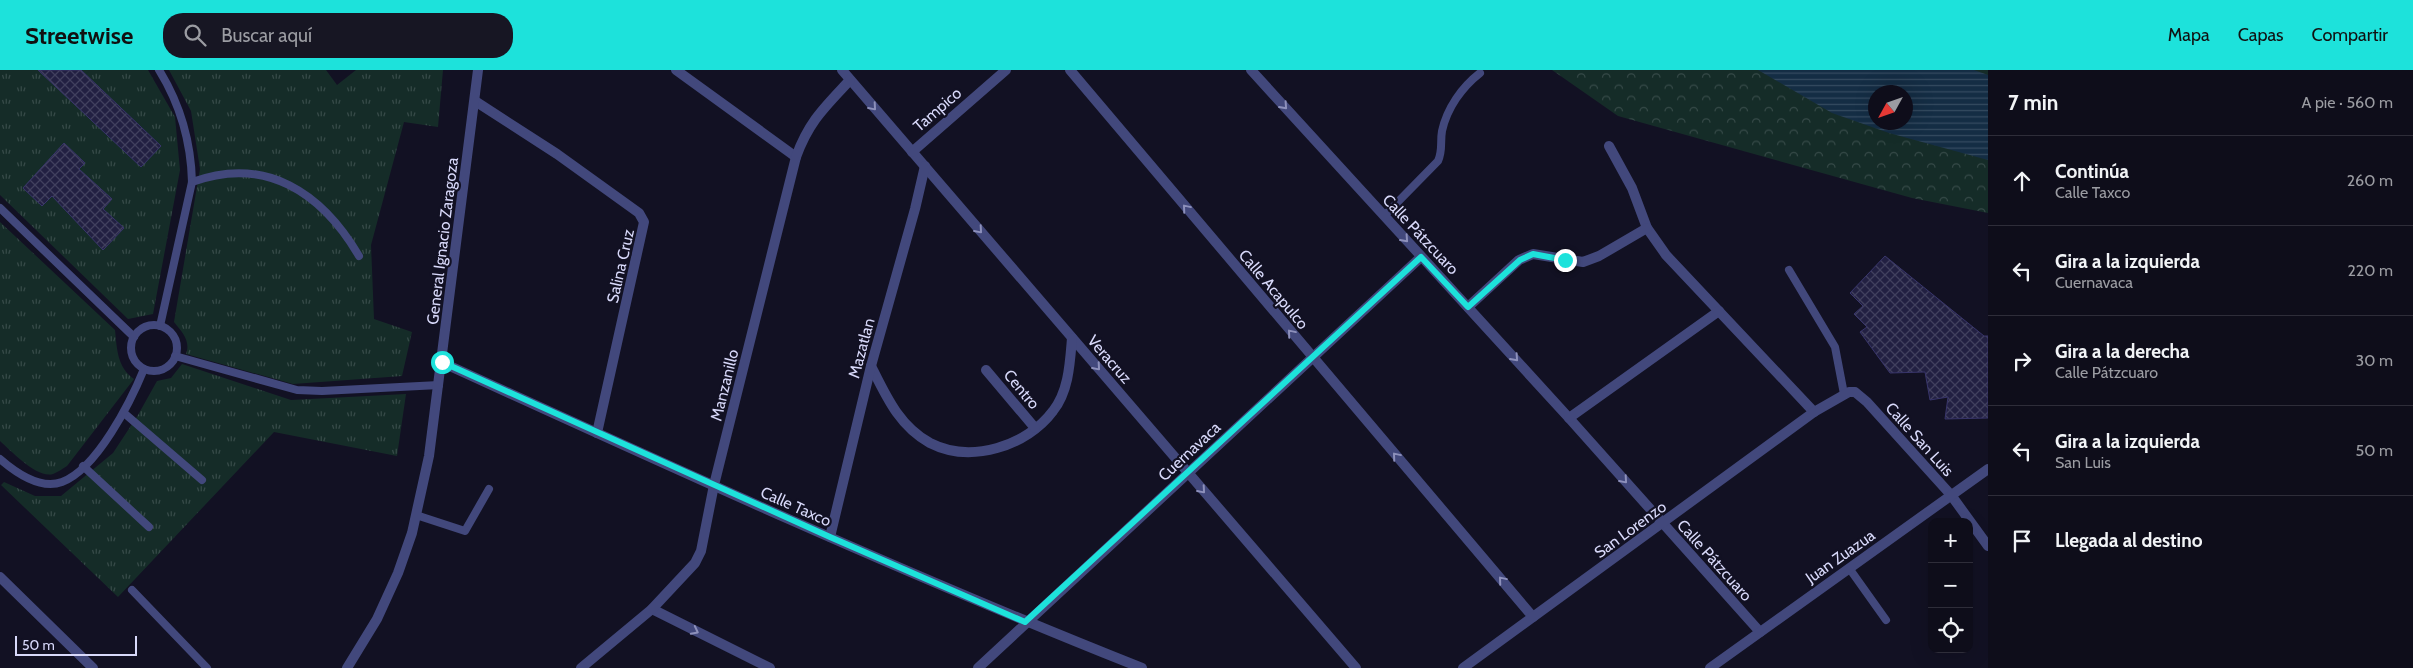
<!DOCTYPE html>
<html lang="es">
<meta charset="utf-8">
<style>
:root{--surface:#0e0d1a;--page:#171623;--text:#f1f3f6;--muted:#9b9ca2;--line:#2e2d39;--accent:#1de2db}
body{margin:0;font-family:Cabin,sans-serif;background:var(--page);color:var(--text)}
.controls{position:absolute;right:15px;bottom:15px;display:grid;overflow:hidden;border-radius:10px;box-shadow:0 5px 20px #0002}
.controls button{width:45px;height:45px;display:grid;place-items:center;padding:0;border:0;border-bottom:1px solid var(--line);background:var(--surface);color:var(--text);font:25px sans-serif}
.compass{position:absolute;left:1868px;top:15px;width:45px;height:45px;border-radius:50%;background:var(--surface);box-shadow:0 5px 20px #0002;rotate:230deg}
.scale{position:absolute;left:15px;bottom:12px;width:122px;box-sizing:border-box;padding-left:5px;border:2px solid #d8d9fa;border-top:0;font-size:14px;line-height:18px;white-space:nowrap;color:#d8d9fa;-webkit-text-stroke:4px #121123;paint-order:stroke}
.stop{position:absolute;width:15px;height:15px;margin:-11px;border:4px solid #1de2db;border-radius:50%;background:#fff}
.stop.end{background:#1de2db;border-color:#fff;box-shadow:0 1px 5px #0008}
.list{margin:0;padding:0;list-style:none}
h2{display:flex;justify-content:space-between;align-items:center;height:65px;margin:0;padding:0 20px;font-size:21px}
h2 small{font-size:16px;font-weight:400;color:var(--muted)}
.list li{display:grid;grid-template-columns:32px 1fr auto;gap:15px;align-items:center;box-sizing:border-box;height:90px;padding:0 20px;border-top:1px solid var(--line)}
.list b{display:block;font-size:19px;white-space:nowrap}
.list p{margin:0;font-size:16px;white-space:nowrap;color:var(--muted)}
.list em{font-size:16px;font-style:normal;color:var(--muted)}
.icon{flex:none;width:28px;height:28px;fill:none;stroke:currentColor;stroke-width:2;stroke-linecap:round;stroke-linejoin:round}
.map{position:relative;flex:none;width:1988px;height:598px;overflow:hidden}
header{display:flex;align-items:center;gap:30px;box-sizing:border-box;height:70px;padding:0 25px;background:var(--accent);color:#111}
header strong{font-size:24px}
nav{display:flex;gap:28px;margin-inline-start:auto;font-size:18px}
.search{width:350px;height:45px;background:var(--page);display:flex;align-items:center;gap:12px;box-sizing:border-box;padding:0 18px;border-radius:20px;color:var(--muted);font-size:19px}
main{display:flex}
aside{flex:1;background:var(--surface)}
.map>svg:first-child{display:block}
.grass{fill:url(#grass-tufts)}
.park{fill:url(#park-crowns);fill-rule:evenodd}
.water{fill:url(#water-rules);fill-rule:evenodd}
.building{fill:url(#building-cross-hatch);stroke:#38356b}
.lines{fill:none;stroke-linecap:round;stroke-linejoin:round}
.lane{stroke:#42487c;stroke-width:8}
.street{stroke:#42487c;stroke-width:10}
.oneway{stroke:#8d90bb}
.route{stroke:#1de2db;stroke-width:6}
.labels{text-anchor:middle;stroke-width:4.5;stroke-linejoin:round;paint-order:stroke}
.street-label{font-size:16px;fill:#d8d9fa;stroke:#121123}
</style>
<header>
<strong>Streetwise</strong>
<div class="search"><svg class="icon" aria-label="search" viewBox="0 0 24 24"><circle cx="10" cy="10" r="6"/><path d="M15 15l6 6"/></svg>Buscar aquí</div>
<nav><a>Mapa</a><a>Capas</a><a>Compartir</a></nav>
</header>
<main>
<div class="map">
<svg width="1988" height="598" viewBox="0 0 1988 598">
<defs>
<pattern id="grass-tufts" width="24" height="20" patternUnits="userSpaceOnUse" patternTransform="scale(1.25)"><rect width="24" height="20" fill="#152c28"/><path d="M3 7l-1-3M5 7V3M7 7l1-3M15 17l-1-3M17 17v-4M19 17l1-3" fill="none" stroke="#364a48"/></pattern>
<pattern id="park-crowns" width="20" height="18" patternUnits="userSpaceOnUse" patternTransform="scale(1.25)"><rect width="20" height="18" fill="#152c28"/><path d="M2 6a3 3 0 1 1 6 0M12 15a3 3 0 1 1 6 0" fill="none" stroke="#364a48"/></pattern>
<pattern id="water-rules" width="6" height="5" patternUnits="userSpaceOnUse" patternTransform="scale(1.25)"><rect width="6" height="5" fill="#142d44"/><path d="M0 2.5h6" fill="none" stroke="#354b60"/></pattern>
<pattern id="building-cross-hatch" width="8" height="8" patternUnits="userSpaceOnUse" patternTransform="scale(1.25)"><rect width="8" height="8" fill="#222042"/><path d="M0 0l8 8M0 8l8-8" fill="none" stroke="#41405e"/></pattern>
</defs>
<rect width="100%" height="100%" fill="#121123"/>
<g class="grass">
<path d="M 0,0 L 148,0 L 175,47 L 180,100 L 153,244 L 128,249 L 0,125 Z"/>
<path d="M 169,0 L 326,0 L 337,15 L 356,0 L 443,0 L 438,57 L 404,52 L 371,175 L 374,249 L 412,262 L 402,306 L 293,314 L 186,284 C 191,271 182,262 174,252 L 200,99 L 191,41 Z"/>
<path d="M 0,152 L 115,260 C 117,279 117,297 134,309 L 67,396 C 62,399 58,402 53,404 C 38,409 11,381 0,371 Z"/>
<path d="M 182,294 L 291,330 L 406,324 L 397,386 L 274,362 L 118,527 L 1,415 L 4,412 L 35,426 L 61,426 L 113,383 L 138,345 L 157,311 L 171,308 Z"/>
</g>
<path class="park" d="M 1552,0 L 1988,0 L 1988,143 L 1912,128 L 1618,46 ZM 1876,22 L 1906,22 L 1906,52 L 1876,52 Z"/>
<path class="water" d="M 1758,0 L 1974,0 L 1988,5 L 1988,90 L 1889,63 L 1832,43 ZM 1876,22 L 1906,22 L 1906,52 L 1876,52 Z"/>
<g class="building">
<path d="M 38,0 L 81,0 L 161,76 L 141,97 Z"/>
<path d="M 64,73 L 85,93 L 79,99 L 112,129 L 103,139 L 124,158 L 103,180 L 52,126 L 42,136 L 23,118 Z"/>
<path d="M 1885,186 L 1984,266 L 1988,266 L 1988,348 L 1945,349 L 1948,327 L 1930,330 L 1925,302 L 1890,303 L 1860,262 L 1867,257 L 1854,244 L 1863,236 L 1850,223 Z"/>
</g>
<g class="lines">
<g class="lane">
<path d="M 159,0 C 180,34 191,72 192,112 L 160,256"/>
<path d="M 192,112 C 266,85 322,123 359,186"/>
<path d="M 0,138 L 134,267"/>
<path d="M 1384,146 L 1438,91 C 1443,80 1440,72 1442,61 C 1447,38 1462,17 1480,3"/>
<path d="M 1789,200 L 1835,277 L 1844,324"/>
<circle cx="154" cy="278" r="23"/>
<path d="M 175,286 L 297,320 L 322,321 L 439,315"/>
<path d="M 124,343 L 202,410"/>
<path d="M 0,389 C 15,402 40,420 62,412 C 97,399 131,331 144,299"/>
<path d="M 83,396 L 149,457"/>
<path d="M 416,445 L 465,461 L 489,419"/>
<path d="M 1849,498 L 1886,550"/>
<path d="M 132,520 L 207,598"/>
</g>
<g class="street">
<path d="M 676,0 L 796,87"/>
<path d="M 842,0 L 1356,598"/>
<path d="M 1070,0 L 1533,547"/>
<path d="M 1251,0 L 1569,348 L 1760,562"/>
<path d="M 475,31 L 557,84 L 639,143 L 644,152 L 597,363"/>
<path d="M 1609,76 L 1632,118 L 1647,158 L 1666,185 L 1814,342"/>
<path d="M 912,82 L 1006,0"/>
<path d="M 1468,237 L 1519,190 L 1533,184 L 1583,192 L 1599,186 L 1647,158"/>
<path d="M 441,292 C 673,398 905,504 1142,598"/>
<path d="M 871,296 C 886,326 899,356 930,373 C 971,394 1027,376 1053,341 C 1069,321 1070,292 1072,268"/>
<path d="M 986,300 L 1035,358"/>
<path d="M 1569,348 L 1719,241"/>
<path d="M 830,467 L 871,296 L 915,139 L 925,96"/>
<path d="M 0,507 L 93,598"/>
<path d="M 652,539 L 770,598"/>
<path d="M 347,598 L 377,549 L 398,503 L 412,463 L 429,386 L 478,0"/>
<path d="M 581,598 L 652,539 L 695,493 L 701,481 L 714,415 L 796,87 C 809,51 825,37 850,10"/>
<path d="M 978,598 L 1421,187"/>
<path d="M 1463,598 L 1814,342 L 1849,322 L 1855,322 L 1867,332 L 1951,425 L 1988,476"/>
<path d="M 1710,598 L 1988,399"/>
</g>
</g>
<defs><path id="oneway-chevron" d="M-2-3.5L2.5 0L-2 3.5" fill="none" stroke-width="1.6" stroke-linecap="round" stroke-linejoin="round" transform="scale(1.25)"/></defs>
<g class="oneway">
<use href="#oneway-chevron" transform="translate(1284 36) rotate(48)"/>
<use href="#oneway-chevron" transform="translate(873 37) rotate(49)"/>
<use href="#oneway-chevron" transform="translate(1186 138) rotate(-130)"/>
<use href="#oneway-chevron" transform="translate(979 160) rotate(49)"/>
<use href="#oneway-chevron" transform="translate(1405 169) rotate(48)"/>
<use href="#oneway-chevron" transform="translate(1291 263) rotate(-130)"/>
<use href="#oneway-chevron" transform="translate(1515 288) rotate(48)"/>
<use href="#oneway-chevron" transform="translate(1097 297) rotate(49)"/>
<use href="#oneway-chevron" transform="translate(1396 386) rotate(-130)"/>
<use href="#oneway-chevron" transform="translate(1624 410) rotate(49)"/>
<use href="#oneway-chevron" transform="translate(1202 420) rotate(49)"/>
<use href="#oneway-chevron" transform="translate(1502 510) rotate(-130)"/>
<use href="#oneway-chevron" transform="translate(695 561) rotate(27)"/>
</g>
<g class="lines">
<path class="route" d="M 442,292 L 830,467 L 1025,552 L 1421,187 L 1468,237 L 1520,190 L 1533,184 L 1565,190"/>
</g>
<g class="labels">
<g class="street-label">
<text transform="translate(937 39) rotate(-41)" y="6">Tampico</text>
<text transform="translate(1421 164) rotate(47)" y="6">Calle Pátzcuaro</text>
<text transform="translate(442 171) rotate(-83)" y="6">General Ignacio Zaragoza</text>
<text transform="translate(620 196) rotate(-77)" y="6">Salina Cruz</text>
<text transform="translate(1274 219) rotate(50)" y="6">Calle Acapulco</text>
<text transform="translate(861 278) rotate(-75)" y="6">Mazatlan</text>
<text transform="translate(1110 289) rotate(49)" y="6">Veracruz</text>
<text transform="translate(724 315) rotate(-76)" y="6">Manzanillo</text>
<text transform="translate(1022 319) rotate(50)" y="6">Centro</text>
<text transform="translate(1920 369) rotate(48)" y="6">Calle San Luis</text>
<text transform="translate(1189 381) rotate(-43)" y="6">Cuernavaca</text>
<text transform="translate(796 436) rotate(24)" y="6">Calle Taxco</text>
<text transform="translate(1630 459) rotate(-36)" y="6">San Lorenzo</text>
<text transform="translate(1840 486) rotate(-35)" y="6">Juan Zuazua</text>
<text transform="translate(1715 490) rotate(48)" y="6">Calle Pátzcuaro</text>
</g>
</g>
</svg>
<div class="controls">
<button>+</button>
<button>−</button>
<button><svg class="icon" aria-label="locate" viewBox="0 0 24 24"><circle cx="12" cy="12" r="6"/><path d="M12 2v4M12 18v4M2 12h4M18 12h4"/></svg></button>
</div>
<svg class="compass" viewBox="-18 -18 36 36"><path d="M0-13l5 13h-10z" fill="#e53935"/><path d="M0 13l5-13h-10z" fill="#9b9ca2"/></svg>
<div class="scale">50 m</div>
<div class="stop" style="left:442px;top:292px"></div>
<div class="stop end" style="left:1565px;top:190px"></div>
</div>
<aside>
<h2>7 min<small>A pie · 560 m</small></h2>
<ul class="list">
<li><svg class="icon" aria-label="ahead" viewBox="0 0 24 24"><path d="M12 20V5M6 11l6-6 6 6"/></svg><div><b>Continúa</b><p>Calle Taxco</p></div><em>260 m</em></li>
<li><svg class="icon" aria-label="left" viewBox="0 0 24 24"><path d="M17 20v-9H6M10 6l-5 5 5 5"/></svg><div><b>Gira a la izquierda</b><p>Cuernavaca</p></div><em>220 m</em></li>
<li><svg class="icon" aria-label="right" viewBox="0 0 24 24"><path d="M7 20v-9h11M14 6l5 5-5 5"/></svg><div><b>Gira a la derecha</b><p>Calle Pátzcuaro</p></div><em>30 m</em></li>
<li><svg class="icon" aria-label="left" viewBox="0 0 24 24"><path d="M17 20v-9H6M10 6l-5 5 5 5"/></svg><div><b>Gira a la izquierda</b><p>San Luis</p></div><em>50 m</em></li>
<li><svg class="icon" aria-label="arrive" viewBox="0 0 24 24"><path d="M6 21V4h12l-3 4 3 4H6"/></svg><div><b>Llegada al destino</b></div></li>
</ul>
</aside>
</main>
